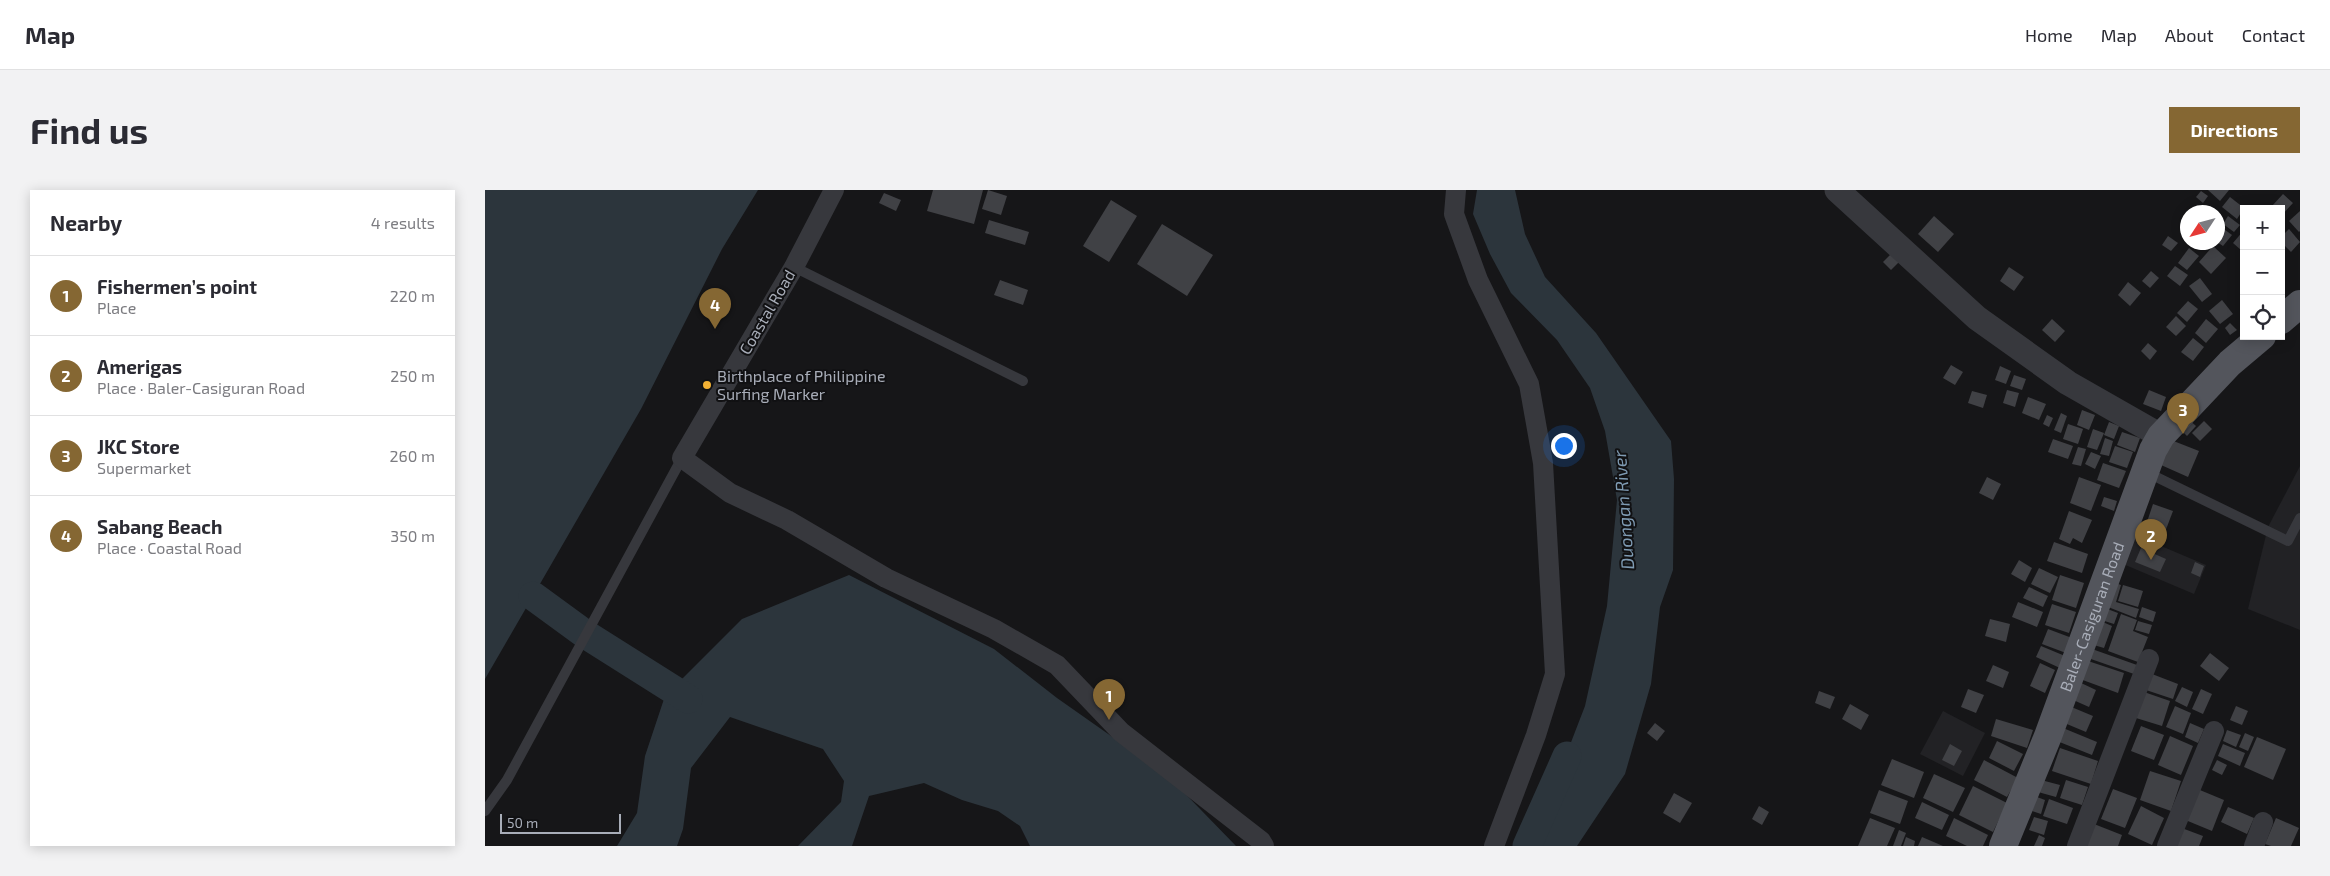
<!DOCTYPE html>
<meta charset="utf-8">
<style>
:root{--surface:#fff;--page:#f2f2f3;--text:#2b2b33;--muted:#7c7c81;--line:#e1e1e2;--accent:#856733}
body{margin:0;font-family:"Exo 2",sans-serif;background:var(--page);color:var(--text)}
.controls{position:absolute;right:15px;top:15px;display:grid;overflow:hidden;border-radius:0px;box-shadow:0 2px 12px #0003}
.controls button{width:45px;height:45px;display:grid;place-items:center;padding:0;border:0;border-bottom:1px solid var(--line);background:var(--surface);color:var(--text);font:25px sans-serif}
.compass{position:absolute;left:1695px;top:15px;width:45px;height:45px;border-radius:50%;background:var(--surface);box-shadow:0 2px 12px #0003;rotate:234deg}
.scale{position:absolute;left:15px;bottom:12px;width:121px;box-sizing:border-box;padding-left:5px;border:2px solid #a8adb8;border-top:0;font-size:14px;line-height:18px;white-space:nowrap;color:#a8adb8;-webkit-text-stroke:4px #111113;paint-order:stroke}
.you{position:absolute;left:1078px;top:255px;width:18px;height:18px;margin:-12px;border:4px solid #fff;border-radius:50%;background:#1a73e8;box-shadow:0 0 0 8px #1a73e833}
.badge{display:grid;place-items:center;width:32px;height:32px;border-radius:50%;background:var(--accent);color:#fff;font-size:16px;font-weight:700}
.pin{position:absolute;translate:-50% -41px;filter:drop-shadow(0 1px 2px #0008)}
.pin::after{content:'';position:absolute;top:26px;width:18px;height:15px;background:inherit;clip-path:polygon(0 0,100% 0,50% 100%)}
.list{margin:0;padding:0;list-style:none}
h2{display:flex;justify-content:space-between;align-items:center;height:65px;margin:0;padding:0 20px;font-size:21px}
h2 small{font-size:16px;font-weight:400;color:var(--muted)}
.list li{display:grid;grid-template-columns:32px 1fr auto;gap:15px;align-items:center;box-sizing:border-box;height:80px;padding:0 20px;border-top:1px solid var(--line)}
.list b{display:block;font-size:19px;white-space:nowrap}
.list p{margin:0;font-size:16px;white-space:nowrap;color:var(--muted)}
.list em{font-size:16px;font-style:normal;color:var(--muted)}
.icon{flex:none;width:28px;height:28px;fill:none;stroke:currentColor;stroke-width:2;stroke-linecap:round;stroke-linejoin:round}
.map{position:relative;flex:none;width:1815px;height:656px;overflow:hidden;border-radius:0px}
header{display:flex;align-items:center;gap:30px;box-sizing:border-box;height:70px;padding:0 25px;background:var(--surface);border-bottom:1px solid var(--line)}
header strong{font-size:24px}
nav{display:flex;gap:28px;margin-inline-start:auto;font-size:18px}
.intro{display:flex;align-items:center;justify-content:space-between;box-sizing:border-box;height:120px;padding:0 30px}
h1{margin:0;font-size:35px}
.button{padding:12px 22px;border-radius:0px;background:var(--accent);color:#fff;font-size:18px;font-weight:700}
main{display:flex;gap:30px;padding:0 30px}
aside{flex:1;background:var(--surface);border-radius:0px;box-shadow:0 2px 12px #0003}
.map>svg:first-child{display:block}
.built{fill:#222225}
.water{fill:#2c353c}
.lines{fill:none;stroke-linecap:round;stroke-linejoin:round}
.river{stroke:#2c353c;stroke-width:29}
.building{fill:#404145}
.service{stroke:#37383d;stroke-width:10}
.minor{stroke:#37383d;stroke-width:20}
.tertiary{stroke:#37383d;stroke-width:25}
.primary{stroke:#53555c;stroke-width:28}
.poi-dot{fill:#f2b134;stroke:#111113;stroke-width:2}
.labels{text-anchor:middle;stroke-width:4;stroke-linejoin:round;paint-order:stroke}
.street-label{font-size:16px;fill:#a8adb8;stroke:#111113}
.poi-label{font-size:16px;fill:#a8adb8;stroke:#111113;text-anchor:start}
.water-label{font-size:18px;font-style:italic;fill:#7f9bb3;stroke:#111113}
</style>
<header>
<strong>Map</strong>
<nav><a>Home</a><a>Map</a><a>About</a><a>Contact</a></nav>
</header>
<div class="intro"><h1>Find us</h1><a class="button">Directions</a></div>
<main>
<aside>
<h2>Nearby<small>4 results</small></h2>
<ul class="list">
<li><span class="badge">1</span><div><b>Fishermen’s point</b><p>Place</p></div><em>220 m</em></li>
<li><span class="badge">2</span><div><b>Amerigas</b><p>Place · Baler-Casiguran Road</p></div><em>250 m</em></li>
<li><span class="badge">3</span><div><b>JKC Store</b><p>Supermarket</p></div><em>260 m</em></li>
<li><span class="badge">4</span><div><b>Sabang Beach</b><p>Place · Coastal Road</p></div><em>350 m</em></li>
</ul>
</aside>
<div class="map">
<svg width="1815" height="656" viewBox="0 0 1815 656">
<rect width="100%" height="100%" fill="#161618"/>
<g class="built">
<path d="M 1815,276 L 1815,440 L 1763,419 L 1783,337 Z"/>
<path d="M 1643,342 L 1721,375 L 1709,404 L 1631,371 Z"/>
<path d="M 1458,521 L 1500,543 L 1478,586 L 1435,564 Z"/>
</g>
<g class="water">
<path d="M 0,0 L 273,0 L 237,59 L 156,219 L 0,489 Z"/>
<path d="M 992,0 L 1030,0 L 1040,44 L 1060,87 L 1111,143 L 1186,251 L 1189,289 L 1188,380 L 1175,417 L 1166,494 L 1140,584 L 1092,656 L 1046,656 L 1100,516 L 1122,416 L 1132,310 L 1120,241 L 1105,198 L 1072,150 L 1026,103 L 1005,64 L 988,24 Z"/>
<path d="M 364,385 L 509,459 L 572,508 L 683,586 L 751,656 L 545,656 L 535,636 L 513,621 L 477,610 L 439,593 L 384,606 L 367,656 L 313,656 L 356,612 L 359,591 L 338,559 L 245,527 L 206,578 L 198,639 L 192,656 L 132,656 L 152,623 L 160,566 L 180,506 L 257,429 Z"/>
</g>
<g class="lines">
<g class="river">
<path d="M 48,406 L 100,444 L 203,509"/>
<path d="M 1042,656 L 1082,566"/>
</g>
</g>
<g class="building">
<path d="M 448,0 L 498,0 L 489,34 L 442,21 Z"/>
<path d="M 503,0 L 522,6 L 516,25 L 497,19 Z"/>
<path d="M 1723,0 L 1744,0 L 1735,11 Z"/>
<path d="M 1716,1 L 1723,6 L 1718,13 L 1711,7 Z"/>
<path d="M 399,3 L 416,10 L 411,21 L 394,13 Z"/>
<path d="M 1798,4 L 1808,13 L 1796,26 L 1796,19 L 1790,19 L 1787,16 Z"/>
<path d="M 1745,7 L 1759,18 L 1752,29 L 1737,17 Z"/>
<path d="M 626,10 L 652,26 L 624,72 L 598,56 Z"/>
<path d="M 1815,21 L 1815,41 L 1814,42 L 1804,31 Z"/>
<path d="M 1449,26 L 1469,44 L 1453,62 L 1433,44 Z"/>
<path d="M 1743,26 L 1755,35 L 1749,42 L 1738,34 Z"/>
<path d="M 504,30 L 544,42 L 540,55 L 500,43 Z"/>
<path d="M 677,34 L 728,65 L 702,106 L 652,74 Z"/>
<path d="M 1732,34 L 1747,45 L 1738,56 L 1732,52 Z"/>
<path d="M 1804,39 L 1815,52 L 1806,62 L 1796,52 L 1796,47 Z"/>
<path d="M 1759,40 L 1759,56 L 1756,60 L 1748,53 Z"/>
<path d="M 1683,46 L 1693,53 L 1686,61 L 1677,55 Z"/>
<path d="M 1728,56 L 1741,68 L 1726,84 L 1714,72 Z"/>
<path d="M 1704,58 L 1714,66 L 1702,80 L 1693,73 Z"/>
<path d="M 1406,64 L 1414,72 L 1406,80 L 1398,72 Z"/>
<path d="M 1690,76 L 1703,85 L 1695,96 L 1682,86 Z"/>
<path d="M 1524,77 L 1539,87 L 1529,101 L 1515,91 Z"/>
<path d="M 1666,81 L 1674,88 L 1665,98 L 1657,91 Z"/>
<path d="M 1715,88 L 1727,104 L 1717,112 L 1704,96 Z"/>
<path d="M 515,90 L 543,100 L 538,115 L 509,105 Z"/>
<path d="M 1643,92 L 1656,103 L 1645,116 L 1633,105 Z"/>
<path d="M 1737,110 L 1748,124 L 1735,134 L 1724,121 Z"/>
<path d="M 1703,111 L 1713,119 L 1702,132 L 1692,123 Z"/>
<path d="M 1691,126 L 1701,136 L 1691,146 L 1681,137 Z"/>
<path d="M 1567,129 L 1580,141 L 1570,152 L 1557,140 Z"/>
<path d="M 1721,129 L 1733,139 L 1721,153 L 1710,143 Z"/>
<path d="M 1745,133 L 1752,140 L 1745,145 L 1740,138 Z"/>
<path d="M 1708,148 L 1719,157 L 1708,171 L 1696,162 Z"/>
<path d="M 1663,153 L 1672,161 L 1665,170 L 1656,161 Z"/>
<path d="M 1466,175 L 1478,182 L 1470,195 L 1458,188 Z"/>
<path d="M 1515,176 L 1526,181 L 1521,194 L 1510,190 Z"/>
<path d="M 1529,185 L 1541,189 L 1537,200 L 1525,196 Z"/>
<path d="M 1522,200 L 1534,203 L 1530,217 L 1518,213 Z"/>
<path d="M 1664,200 L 1681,207 L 1676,221 L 1658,214 Z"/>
<path d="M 1487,201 L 1502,205 L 1498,218 L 1483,213 Z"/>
<path d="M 1543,207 L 1561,214 L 1554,230 L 1537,223 Z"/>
<path d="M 1597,220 L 1610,225 L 1604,240 L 1592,235 Z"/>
<path d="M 1576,223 L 1582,226 L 1576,243 L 1569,240 Z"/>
<path d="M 1562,225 L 1568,228 L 1564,237 L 1558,234 Z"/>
<path d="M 1701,227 L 1711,236 L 1702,246 L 1692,236 Z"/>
<path d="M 1719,231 L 1727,239 L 1715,251 L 1707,243 Z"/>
<path d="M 1624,232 L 1634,236 L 1629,249 L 1619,245 Z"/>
<path d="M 1583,234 L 1598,239 L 1593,254 L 1578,249 Z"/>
<path d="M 1608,239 L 1619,243 L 1612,260 L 1602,257 Z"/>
<path d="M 1637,242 L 1655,248 L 1650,262 L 1632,255 Z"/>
<path d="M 1620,248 L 1628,251 L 1624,266 L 1615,264 Z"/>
<path d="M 1568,249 L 1588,256 L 1583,269 L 1563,262 Z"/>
<path d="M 1686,250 L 1714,261 L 1703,287 L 1676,275 Z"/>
<path d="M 1630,256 L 1648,262 L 1642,278 L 1624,272 Z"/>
<path d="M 1593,257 L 1601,259 L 1596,276 L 1587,274 Z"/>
<path d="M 1606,262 L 1616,266 L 1610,279 L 1600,274 Z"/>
<path d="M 1618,273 L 1641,281 L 1634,298 L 1612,290 Z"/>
<path d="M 1502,287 L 1516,294 L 1508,310 L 1494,303 Z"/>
<path d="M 1594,287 L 1616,295 L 1606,321 L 1585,313 Z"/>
<path d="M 1619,307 L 1632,311 L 1629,321 L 1616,316 Z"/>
<path d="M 1668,314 L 1688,321 L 1680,342 L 1661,335 Z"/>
<path d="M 1584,321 L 1607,330 L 1597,353 L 1588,348 L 1585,354 L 1574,349 Z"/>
<path d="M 1569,352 L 1603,364 L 1597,383 L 1562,371 Z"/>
<path d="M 1656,358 L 1681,369 L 1675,382 L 1650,372 Z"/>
<path d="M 1534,370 L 1547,378 L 1540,392 L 1526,384 Z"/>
<path d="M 1710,372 L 1719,376 L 1715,387 L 1706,383 Z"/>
<path d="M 1554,378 L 1573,387 L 1565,403 L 1546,394 Z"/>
<path d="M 1575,385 L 1599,393 L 1591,418 L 1567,410 Z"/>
<path d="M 1627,392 L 1636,395 L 1631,412 L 1654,419 L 1651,428 L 1618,415 Z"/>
<path d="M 1638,395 L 1658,401 L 1653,417 L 1633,411 Z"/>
<path d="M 1544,397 L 1563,406 L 1558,417 L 1538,408 Z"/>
<path d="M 1533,412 L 1558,422 L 1552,437 L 1527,427 Z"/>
<path d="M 1567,414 L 1591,422 L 1584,443 L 1560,435 Z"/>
<path d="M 1617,417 L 1633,423 L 1629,434 L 1613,429 Z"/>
<path d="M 1657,417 L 1671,422 L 1668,432 L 1654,427 Z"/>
<path d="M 1636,424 L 1652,430 L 1648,441 L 1663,447 L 1653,472 L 1623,461 Z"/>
<path d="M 1505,429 L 1525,434 L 1521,452 L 1500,446 Z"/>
<path d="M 1613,430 L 1627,436 L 1619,458 L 1605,454 Z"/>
<path d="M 1653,431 L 1667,435 L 1664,444 L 1650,440 Z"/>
<path d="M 1563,439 L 1587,448 L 1581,463 L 1557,454 Z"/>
<path d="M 1556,456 L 1580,466 L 1575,478 L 1551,467 Z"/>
<path d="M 1607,459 L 1652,475 L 1649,484 L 1603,468 Z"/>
<path d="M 1725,463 L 1744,478 L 1734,491 L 1715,476 Z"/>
<path d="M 1603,471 L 1639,483 L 1633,503 L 1595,489 Z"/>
<path d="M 1555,473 L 1570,480 L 1560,503 L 1545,496 Z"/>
<path d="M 1508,475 L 1524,482 L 1518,498 L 1501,491 Z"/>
<path d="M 1667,484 L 1693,494 L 1688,509 L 1661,500 Z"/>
<path d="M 1594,492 L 1611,500 L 1604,517 L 1586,509 Z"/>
<path d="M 1697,497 L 1708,502 L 1702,517 L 1690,511 Z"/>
<path d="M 1483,499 L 1499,505 L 1491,523 L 1476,517 Z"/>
<path d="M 1716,499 L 1727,504 L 1718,524 L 1707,519 Z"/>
<path d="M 1334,501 L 1350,507 L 1345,519 L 1330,513 Z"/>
<path d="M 1659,502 L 1685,511 L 1677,536 L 1651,528 Z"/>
<path d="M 1365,514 L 1384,525 L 1376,540 L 1357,529 Z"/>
<path d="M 1584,516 L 1608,526 L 1601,542 L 1577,532 Z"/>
<path d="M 1690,516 L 1706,523 L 1698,544 L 1681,537 Z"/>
<path d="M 1751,516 L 1763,521 L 1757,535 L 1745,530 Z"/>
<path d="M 1511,529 L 1548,540 L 1542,558 L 1506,546 Z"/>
<path d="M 1170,533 L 1180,541 L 1172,551 L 1162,543 Z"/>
<path d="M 1705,533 L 1719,539 L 1713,553 L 1700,547 Z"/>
<path d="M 1656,536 L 1679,545 L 1669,570 L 1646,561 Z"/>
<path d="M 1578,538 L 1612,552 L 1607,565 L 1572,551 Z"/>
<path d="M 1742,540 L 1756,545 L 1751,557 L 1738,551 Z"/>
<path d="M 1760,543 L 1769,547 L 1763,561 L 1754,557 Z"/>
<path d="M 1685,546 L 1708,556 L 1696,585 L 1673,575 Z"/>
<path d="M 1772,547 L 1801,559 L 1788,590 L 1759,577 Z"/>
<path d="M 1512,551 L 1538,564 L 1529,581 L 1504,568 Z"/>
<path d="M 1465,554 L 1477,561 L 1469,576 L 1457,570 Z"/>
<path d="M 1738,554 L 1760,563 L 1755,576 L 1733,566 Z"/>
<path d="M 1575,558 L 1613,571 L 1606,594 L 1567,581 Z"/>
<path d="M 1407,569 L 1439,582 L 1429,608 L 1396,595 Z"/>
<path d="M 1499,570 L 1533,588 L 1522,607 L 1489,590 Z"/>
<path d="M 1732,570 L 1742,575 L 1737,585 L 1727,580 Z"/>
<path d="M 1665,581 L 1696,591 L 1686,621 L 1655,610 Z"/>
<path d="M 1449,584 L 1480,598 L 1468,622 L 1438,608 Z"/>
<path d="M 1556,590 L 1575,595 L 1571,607 L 1553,602 Z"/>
<path d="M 1581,590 L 1603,597 L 1597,615 L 1575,608 Z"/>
<path d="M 1488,596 L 1522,613 L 1508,642 L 1474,625 Z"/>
<path d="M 1710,598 L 1739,610 L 1727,641 L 1698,629 Z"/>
<path d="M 1628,599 L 1652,608 L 1640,638 L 1616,629 Z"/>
<path d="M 1394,600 L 1423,611 L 1415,634 L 1385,623 Z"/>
<path d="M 1189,603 L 1207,613 L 1195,633 L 1178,623 Z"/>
<path d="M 1552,607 L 1560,610 L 1556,624 L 1547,621 Z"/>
<path d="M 1564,609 L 1588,618 L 1582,634 L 1558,626 Z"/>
<path d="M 1437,612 L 1464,625 L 1457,640 L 1430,628 Z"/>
<path d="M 1274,616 L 1284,622 L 1277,635 L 1267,629 Z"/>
<path d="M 1656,616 L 1679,628 L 1667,655 L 1643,644 Z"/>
<path d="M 1743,617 L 1769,628 L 1762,644 L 1736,632 Z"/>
<path d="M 1549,627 L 1563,631 L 1559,645 L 1544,640 Z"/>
<path d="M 1385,628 L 1410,638 L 1402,656 L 1373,656 Z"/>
<path d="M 1469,628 L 1503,645 L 1498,656 L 1482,656 L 1461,646 Z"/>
<path d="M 1791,628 L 1814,638 L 1806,656 L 1786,656 L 1780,654 Z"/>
<path d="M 1609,634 L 1637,645 L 1633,656 L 1600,656 Z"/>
<path d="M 1694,637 L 1718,646 L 1714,656 L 1686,656 Z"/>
<path d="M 1414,640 L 1421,643 L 1416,656 L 1408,656 Z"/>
<path d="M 1554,645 L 1560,648 L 1557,656 L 1549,656 Z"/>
<path d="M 1421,647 L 1430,651 L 1429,656 L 1418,656 Z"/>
<path d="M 1437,647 L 1458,656 L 1433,656 Z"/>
</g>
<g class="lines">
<g class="service">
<path d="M 309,77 L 538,191"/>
<path d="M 1661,282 L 1803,351 L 1815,328"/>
<path d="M 0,621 L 22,590 L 197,268"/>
</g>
<g class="minor">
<path d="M 349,0 L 309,77 L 197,268 L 245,303 L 302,330 L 401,388 L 509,439 L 572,475 L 636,542 L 776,651 L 779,656"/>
<path d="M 971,0 L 969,24 L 993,90 L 1044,194 L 1058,273 L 1070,484 L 1051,545 L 1009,656"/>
<path d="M 1592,656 L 1664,469"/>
<path d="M 1682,656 L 1729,541"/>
<path d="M 1769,656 L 1778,632"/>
</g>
<path class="tertiary" d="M 1352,0 L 1492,128 L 1583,193 L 1676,246"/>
<g class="primary">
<path d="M 1796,130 L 1815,114"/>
<path id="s1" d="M 1518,656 L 1563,546 L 1668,260 L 1676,246 L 1745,173 L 1777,146"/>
</g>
</g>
<circle class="poi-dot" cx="222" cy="195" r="5"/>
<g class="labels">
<g class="street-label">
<text transform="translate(282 122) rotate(-60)" y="6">Coastal Road</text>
<text dy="6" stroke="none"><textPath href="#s1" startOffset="246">Baler-Casiguran Road</textPath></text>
</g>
<g class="poi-label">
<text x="232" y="192">Birthplace of Philippine<tspan x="232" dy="18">Surfing Marker</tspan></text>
</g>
<g class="water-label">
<text transform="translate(1139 320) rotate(-94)" y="6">Duongan River</text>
</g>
</g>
</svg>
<div class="controls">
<button>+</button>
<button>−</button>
<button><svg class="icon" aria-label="locate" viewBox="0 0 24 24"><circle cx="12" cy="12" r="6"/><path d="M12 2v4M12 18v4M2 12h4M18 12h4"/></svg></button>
</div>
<svg class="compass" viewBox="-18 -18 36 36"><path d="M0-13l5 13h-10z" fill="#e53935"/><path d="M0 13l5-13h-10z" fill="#7c7c81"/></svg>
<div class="scale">50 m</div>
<div class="you"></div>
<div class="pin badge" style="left:624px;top:530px">1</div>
<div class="pin badge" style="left:1666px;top:370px">2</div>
<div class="pin badge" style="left:1698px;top:244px">3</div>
<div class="pin badge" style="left:230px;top:139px">4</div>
</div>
</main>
